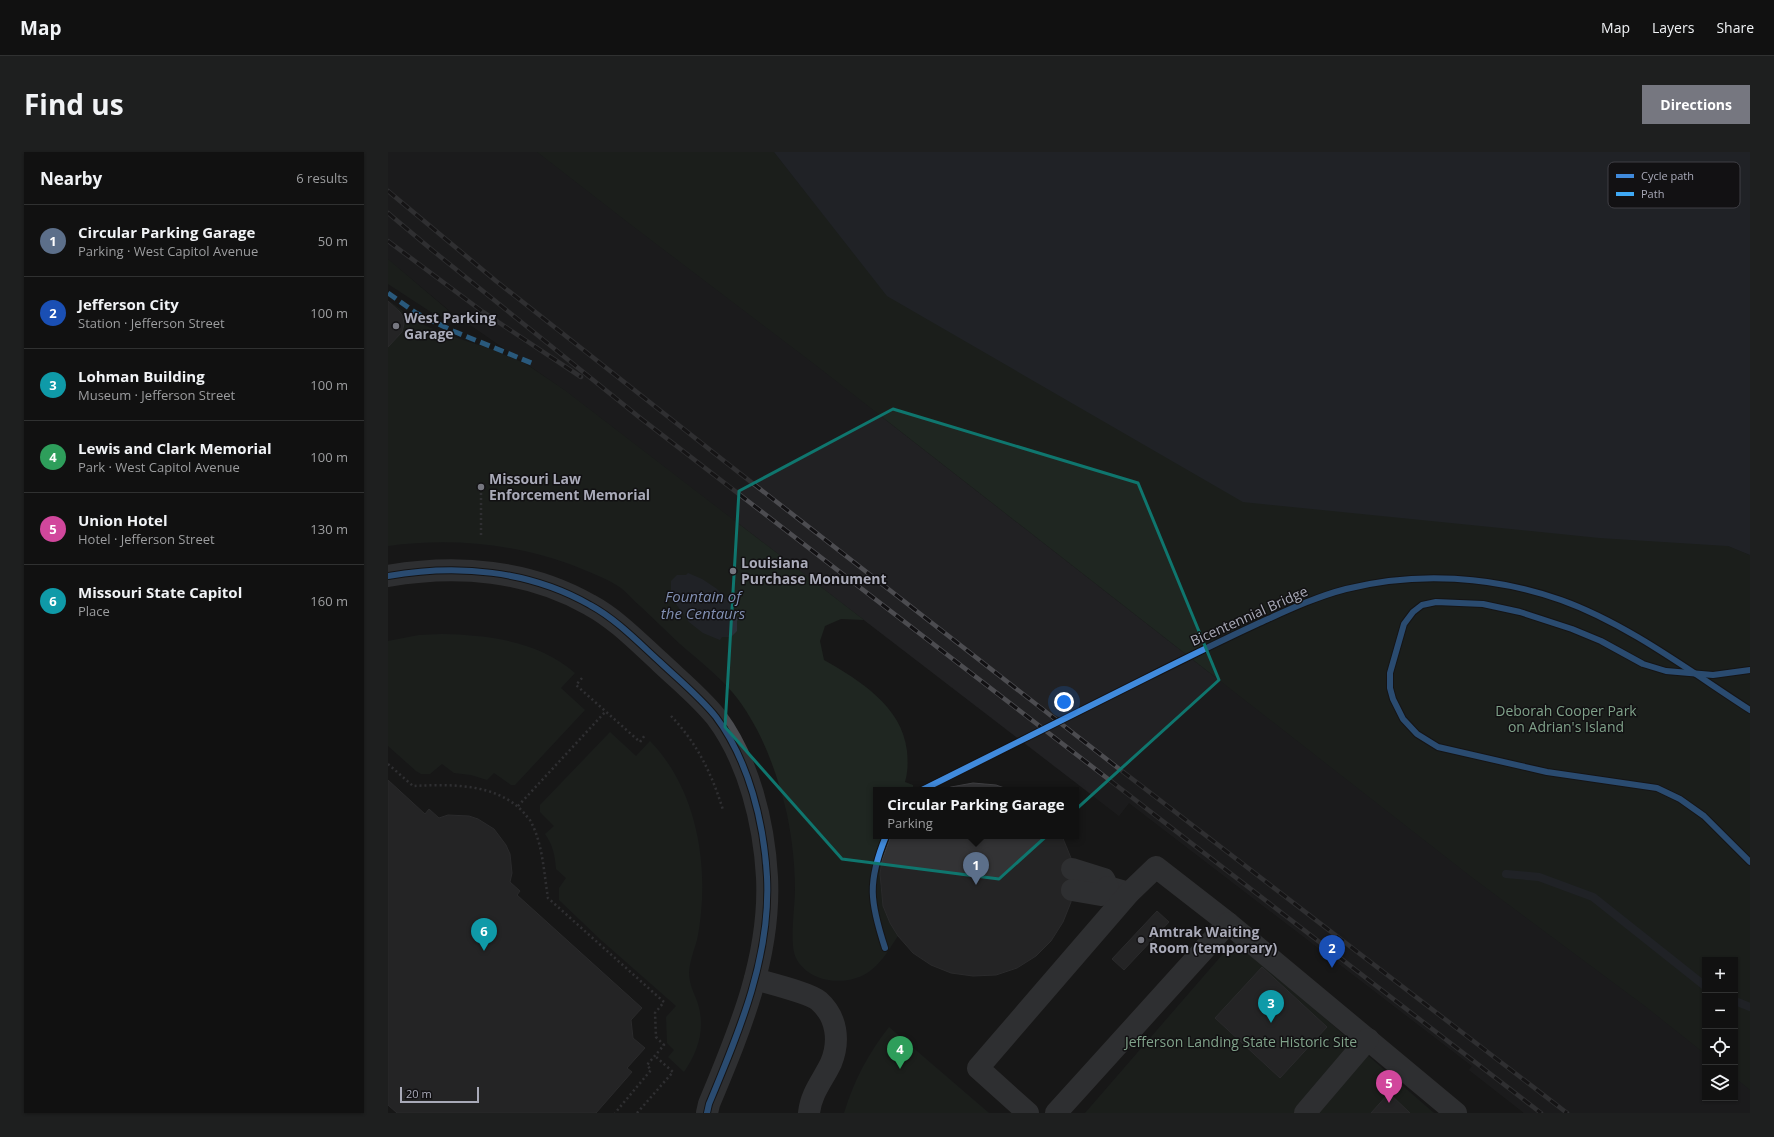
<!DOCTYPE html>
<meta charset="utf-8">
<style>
:root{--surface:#111;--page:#1e1f1f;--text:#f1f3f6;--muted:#9c9d9f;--line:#303131;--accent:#767780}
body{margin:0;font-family:"Open Sans",sans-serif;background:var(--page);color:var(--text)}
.controls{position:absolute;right:12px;bottom:12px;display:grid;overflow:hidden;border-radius:0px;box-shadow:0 1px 3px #0004}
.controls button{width:36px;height:36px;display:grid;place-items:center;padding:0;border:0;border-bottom:1px solid var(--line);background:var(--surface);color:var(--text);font:20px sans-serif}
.scale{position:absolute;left:12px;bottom:10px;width:79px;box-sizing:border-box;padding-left:4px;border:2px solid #a9aab8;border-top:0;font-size:11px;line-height:14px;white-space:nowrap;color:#a9aab8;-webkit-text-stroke:3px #121113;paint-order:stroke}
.you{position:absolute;left:676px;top:550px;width:14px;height:14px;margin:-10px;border:3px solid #fff;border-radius:50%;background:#1a73e8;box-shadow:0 0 0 6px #1a73e833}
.badge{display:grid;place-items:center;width:26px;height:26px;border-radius:50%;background:var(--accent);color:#fff;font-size:13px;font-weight:700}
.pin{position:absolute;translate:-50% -33px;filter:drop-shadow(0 1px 2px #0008)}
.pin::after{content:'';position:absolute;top:21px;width:14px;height:12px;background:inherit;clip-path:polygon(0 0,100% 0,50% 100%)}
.popup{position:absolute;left:485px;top:635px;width:206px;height:52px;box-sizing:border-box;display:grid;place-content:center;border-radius:0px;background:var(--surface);filter:drop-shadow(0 1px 3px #0005);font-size:13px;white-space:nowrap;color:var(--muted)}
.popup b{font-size:15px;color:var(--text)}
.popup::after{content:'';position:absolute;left:50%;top:100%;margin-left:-8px;border:8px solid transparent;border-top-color:var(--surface)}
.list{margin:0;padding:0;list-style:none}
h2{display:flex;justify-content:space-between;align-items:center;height:52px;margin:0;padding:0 16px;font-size:17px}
h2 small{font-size:13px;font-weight:400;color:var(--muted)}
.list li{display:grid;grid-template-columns:26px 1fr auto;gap:12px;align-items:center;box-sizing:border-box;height:72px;padding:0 16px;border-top:1px solid var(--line)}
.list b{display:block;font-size:15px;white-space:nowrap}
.list p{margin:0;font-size:13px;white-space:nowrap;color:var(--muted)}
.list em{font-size:13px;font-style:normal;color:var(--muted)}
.icon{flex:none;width:22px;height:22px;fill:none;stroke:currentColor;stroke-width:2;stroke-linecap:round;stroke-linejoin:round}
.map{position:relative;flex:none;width:1362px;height:961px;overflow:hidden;border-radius:0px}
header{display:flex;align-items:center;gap:24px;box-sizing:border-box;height:56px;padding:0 20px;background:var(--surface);border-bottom:1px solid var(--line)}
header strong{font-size:19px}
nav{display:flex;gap:22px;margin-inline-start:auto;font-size:14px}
.intro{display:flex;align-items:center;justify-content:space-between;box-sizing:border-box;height:96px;padding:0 24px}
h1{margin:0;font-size:28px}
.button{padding:10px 18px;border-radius:0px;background:var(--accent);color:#fff;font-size:14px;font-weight:700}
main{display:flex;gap:24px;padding:0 24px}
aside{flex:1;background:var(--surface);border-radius:0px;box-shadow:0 1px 3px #0004}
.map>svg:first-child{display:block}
.built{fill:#212123}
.green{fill:#1f2621}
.water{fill:#2b3039}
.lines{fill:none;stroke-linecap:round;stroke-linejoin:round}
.stream{stroke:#2b3039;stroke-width:8}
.building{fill:#333335;stroke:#404043}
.path{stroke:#4d4d52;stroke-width:2.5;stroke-dasharray:2 3;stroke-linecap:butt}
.minor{stroke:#4b4c50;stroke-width:22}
.rail-casing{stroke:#4c4c50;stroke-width:4.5}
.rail{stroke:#121113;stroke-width:3;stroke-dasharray:9;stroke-linecap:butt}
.quiet{stroke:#3fa9f5;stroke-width:5;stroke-dasharray:10 5;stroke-linecap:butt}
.cycleway-casing{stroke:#121113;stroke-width:8}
.cycleway{stroke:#408adc;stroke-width:6}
.marked{fill:none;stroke:#0f766e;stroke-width:3;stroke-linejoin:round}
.poi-dot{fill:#767780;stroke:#121113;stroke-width:1.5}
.labels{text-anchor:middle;stroke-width:3;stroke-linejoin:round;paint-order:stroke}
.poi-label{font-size:14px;font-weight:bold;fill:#a9aab8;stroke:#121113;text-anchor:start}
.street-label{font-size:14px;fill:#a9aab8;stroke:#121113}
.park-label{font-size:14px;fill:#80a28a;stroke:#121113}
.water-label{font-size:15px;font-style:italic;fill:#818fb2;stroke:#121113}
.key{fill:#121113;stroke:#3f3f45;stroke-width:1}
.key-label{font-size:11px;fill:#a9aab8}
</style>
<header>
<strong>Map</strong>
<nav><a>Map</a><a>Layers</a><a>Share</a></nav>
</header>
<div class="intro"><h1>Find us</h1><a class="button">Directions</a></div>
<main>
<aside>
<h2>Nearby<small>6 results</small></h2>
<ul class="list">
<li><span class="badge" style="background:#5c6f8a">1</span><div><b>Circular Parking Garage</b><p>Parking · West Capitol Avenue</p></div><em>50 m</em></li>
<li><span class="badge" style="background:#1a4fb4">2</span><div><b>Jefferson City</b><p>Station · Jefferson Street</p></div><em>100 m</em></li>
<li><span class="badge" style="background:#0f9aa8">3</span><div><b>Lohman Building</b><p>Museum · Jefferson Street</p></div><em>100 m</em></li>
<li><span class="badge" style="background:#2e9e5b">4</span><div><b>Lewis and Clark Memorial</b><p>Park · West Capitol Avenue</p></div><em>100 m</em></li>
<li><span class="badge" style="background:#d1479c">5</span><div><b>Union Hotel</b><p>Hotel · Jefferson Street</p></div><em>130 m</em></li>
<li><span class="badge" style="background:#0f9aa8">6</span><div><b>Missouri State Capitol</b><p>Place</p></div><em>160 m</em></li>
</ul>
</aside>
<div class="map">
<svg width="1362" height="961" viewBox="0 0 1362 961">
<rect width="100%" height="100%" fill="#171717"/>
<path class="built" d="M 0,0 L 149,0 L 247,76 L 430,215 L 1082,724 L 1258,855 L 1317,902 L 1317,946 L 1347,946 L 1347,926 L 1362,938 L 1362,961 L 1136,961 L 1081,918 L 1084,914 L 741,651 L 731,664 L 178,239 L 62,159 L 0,107 Z"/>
<g class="green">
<path d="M 149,0 L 386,0 L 500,144 L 1340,394 L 1362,403 L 1362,938 L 1347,926 L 1347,808 L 1317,808 L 1317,902 L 1258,855 L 1082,724 L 430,215 L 247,76 Z"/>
<path d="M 0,107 L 61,159 L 83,174 L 46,162 L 0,132 Z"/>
<path d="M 0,148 L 31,171 L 60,183 L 103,197 L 138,212 L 178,239 L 476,468 L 453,467 L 437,474 L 432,489 L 436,508 C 471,528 514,554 519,599 C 520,609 520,620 517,630 L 525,633 L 525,638 L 488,638 L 488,684 L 503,684 C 485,717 491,753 510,784 C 502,796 494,810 482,819 C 461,835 421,832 408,806 C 401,792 407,755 407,738 C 407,712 404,687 399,662 C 389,620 373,575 345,541 C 331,524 309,507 292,492 C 278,479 265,466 251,453 C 244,447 238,439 230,434 C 219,427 206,422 194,417 C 132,392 66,385 0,394 L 0,195 C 9,185 24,173 12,160 C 8,155 3,152 0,148 Z"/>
<path d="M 54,482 C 100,483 151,489 187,521 L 173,536 L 197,558 L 127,633 L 123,633 L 106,621 L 99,628 L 83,623 L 66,621 L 54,612 L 42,622 L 33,622 L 28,619 L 0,594 L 0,489 L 31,483 Z"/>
<path d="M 222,580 L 248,604 L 262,589 C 305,633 319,701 313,761 C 312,770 311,779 309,788 C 306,798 302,809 301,820 C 301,831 305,839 309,849 C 318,875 311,898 296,920 L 280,905 L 286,898 L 279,891 L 278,865 L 288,854 L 213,788 L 171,748 L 171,736 L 178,726 L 168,717 C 167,704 165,693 157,682 L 166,674 L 152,660 L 152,653 Z"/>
<path d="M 847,788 L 1046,961 L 697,961 Z"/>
<path d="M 501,875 L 601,961 L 456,961 C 466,928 480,902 501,875 Z"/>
</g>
<g class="water">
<path d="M 386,0 L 1362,0 L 1362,403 L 1340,394 L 1212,386 L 855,350 L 499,144 Z"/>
<path d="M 300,421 L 314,427 L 329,437 L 341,451 L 350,467 L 349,469 L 349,479 L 343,485 L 334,485 L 332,488 L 315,481 L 301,470 L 281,442 L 283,440 L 283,429 L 289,423 L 298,423 Z"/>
</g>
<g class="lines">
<g class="stream">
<path d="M 1118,722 L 1151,725 L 1205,745 L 1317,834"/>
<path d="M 1347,849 L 1362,855"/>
</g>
</g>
<g class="building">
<path d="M 0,149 L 12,160 L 15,165 L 16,172 L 14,180 L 0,195 Z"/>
<path d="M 0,628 L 37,662 L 41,657 L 51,666 L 60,663 L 81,664 L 90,667 L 106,677 L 118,693 L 122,702 L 124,721 L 122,730 L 132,739 L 129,743 L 254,856 L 243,868 L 245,886 L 257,896 L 239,916 L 244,920 L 208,961 L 9,961 L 0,953 Z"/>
<path d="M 585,631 L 608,633 L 622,638 L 555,638 L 563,635 Z"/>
<path d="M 503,684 L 674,684 L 683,706 L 685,728 L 683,750 L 675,770 L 663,789 L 648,804 L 629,816 L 608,823 L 585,824 L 563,821 L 543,813 L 525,801 L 510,784 L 502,771 L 495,754 L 492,722 L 494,708 Z"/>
<path d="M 769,759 L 781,770 L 736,818 L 724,807 Z"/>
<path d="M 874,815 L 939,875 L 892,926 L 827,866 Z"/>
<path d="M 1001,941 L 1022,961 L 983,961 Z"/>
</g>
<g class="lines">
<g class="path">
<path d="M 93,341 L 93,385"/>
<path d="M 194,526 L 188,533 L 252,590 L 257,583"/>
<path d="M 283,564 C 309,591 324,622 335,658"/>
<path d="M 0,612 L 25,634 C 63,632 110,631 137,662 C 139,665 143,668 144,672 C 155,694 156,722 160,746 L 276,850 L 267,861 L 268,885 L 276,893 L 259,913 L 263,918 L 227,961"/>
<path d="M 130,654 L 218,559"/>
<path d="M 249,961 L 285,920 L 267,904"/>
</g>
<g class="minor">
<path d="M 0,424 C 69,412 141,418 202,453 C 228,467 250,490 272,510 C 291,528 312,545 328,565 C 361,609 376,671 379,725 C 383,805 351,880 321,952 L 319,961"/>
<path d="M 684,717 L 716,727 L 720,735 L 741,741"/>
<path d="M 684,738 L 713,743 L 720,735"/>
<path d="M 367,827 C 380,831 422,841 431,849 C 449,865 452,889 443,911 C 435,928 423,941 421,961"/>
<path d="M 640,961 L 590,916 L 741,741 L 768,715 L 840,771 L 1068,961"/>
<path d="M 668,961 L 840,771"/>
<path d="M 917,961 L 980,887"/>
</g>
<g class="rail-casing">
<g id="rail">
<path d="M 0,39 L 108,129 L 340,312 L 730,616 L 1179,961"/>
<path d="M 0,61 L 44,98 L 251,265 L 1153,961"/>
<path d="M 0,89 L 95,160 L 193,225"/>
</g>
</g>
<use href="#rail" class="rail"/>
<path class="quiet" d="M 0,141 L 28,161 L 65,179 L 146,212"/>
<g class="cycleway-casing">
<g id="cycleway">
<path d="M 0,424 C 69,412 141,418 202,453 C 228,467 250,490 272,510 C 291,528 312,545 328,565 C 361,609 376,671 379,725 C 383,805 351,880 321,952 L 319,961"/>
<path d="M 1362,518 L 1325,523 L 1278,519 L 1255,512 L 1213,489 L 1184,477 L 1132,460 L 1095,452 L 1048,450 L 1034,453 L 1025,460 L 1016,472 L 1002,521 L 1002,536 L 1005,547 L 1015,567 L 1029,582 L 1050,595 L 1159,620 L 1269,636 L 1292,647 L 1316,664 L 1362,710"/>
<path d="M 534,638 C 607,601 681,565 754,528 C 792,509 830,490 869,472 C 898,459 927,445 958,437 C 1029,419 1105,424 1173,448 C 1240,472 1303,520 1362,558"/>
<path d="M 497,796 C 482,750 479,730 498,684"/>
</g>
</g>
<use href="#cycleway" class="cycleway"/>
</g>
<path d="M0 0H1362V961H0ZM 505,257 L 750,331 L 831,528 L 611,727 L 454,707 L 337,575 L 351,339 Z" fill="#171717" fill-opacity=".55" fill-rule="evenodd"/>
<path class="marked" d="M 505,257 L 750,331 L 831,528 L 611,727 L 454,707 L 337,575 L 351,339 Z"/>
<g class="poi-dot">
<circle cx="8" cy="174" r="4"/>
<circle cx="93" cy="335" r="4"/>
<circle cx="345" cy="419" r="4"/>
<circle cx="753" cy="788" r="4"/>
</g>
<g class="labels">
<g class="poi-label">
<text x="16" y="171">West Parking<tspan x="16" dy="16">Garage</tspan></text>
<text x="101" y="332">Missouri Law<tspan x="101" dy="16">Enforcement Memorial</tspan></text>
<text x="353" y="416">Louisiana<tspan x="353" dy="16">Purchase Monument</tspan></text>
<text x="761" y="785">Amtrak Waiting<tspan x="761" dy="16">Room (temporary)</tspan></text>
</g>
<g class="street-label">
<text transform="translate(861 464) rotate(-24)" y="5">Bicentennial Bridge</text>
</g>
<g class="park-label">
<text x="1178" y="564">Deborah Cooper Park<tspan x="1178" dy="16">on Adrian's Island</tspan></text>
<text x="853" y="895">Jefferson Landing State Historic Site</text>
</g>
<g class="water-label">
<text x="315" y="450">Fountain of<tspan x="315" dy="17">the Centaurs</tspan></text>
</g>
</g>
<rect x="1220" y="10" width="132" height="46" rx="6" class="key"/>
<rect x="1228" y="22" width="18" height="4" fill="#408adc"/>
<rect x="1228" y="40" width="18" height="4" fill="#3fa9f5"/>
<g class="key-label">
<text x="1253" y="28">Cycle path</text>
<text x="1253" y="46">Path</text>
</g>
</svg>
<div class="controls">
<button>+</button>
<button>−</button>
<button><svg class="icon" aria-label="locate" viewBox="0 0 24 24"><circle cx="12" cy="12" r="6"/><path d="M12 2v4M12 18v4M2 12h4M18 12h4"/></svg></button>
<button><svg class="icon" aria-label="layers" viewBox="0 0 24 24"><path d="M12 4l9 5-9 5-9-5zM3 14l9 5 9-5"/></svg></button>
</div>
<div class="scale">20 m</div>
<div class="you"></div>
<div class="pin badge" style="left:588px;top:733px;background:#5c6f8a">1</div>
<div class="popup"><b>Circular Parking Garage</b>Parking</div>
<div class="pin badge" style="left:944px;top:816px;background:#1a4fb4">2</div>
<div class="pin badge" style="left:883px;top:871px;background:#0f9aa8">3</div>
<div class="pin badge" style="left:512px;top:917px;background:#2e9e5b">4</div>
<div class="pin badge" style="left:1001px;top:951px;background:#d1479c">5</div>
<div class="pin badge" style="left:96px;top:799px;background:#0f9aa8">6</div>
</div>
</main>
